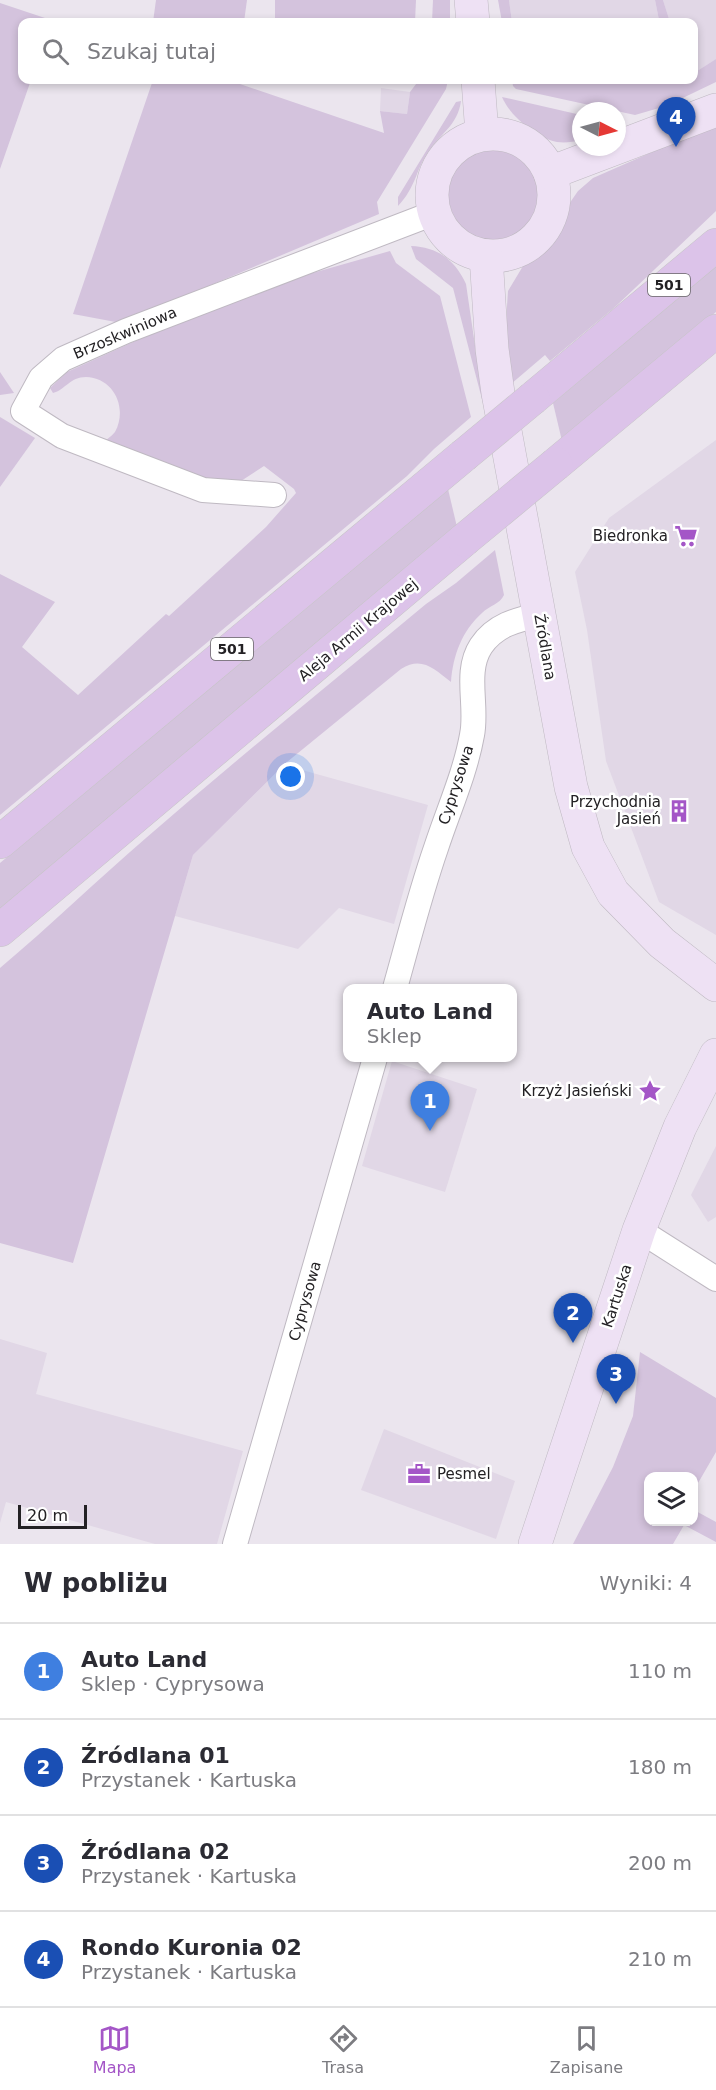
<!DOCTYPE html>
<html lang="pl">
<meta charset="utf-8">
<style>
:root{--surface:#fff;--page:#f2f2f3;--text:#2b2b33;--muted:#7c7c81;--line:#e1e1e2;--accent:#a456c7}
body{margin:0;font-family:"DejaVu Sans",sans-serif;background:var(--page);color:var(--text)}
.controls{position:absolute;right:18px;bottom:18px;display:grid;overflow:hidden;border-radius:12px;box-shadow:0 3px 9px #0003}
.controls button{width:54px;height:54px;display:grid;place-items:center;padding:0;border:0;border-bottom:2px solid var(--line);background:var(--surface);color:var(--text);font:30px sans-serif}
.compass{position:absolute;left:572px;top:102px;width:54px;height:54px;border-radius:50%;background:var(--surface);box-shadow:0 3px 9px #0003;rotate:96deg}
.scale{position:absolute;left:18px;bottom:15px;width:69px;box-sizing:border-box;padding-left:6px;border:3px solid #232124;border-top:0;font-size:16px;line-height:21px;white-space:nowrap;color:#232124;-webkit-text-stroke:4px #fff;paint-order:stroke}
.you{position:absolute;left:291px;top:777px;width:21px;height:21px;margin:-15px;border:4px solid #fff;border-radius:50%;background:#1a73e8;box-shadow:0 0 0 9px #1a73e833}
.badge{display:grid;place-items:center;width:39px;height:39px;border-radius:50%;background:var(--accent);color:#fff;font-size:20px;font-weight:700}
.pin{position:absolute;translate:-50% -50px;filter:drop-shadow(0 2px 3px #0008)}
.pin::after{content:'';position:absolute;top:32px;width:21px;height:18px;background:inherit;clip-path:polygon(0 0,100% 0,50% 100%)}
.popup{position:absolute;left:343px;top:984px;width:174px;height:78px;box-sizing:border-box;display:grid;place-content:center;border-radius:12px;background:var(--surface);filter:drop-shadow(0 2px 4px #0005);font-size:20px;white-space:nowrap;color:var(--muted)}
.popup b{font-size:22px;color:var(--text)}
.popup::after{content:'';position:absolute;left:50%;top:100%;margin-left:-12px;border:12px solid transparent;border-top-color:var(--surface)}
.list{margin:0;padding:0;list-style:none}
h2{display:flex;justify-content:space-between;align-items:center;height:78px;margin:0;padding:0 24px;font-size:26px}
h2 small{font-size:20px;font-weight:400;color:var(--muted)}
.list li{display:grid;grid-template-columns:39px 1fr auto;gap:18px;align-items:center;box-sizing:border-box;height:96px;padding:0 24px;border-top:2px solid var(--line)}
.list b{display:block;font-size:22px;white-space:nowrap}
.list p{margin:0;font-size:20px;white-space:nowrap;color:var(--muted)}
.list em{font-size:20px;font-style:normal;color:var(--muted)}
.icon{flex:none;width:33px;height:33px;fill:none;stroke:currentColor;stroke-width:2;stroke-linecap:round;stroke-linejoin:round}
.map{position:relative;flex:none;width:716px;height:1544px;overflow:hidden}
.search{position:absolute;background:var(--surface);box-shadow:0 3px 9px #0003;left:18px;right:18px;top:18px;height:66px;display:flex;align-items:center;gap:15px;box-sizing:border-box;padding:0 21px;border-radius:12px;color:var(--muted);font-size:22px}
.sheet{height:462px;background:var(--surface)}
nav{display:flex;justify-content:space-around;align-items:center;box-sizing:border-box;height:84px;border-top:2px solid var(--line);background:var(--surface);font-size:16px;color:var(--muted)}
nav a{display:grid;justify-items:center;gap:3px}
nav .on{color:var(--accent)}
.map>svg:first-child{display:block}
.built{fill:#e1d7e6}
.green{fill:#d4c3dd}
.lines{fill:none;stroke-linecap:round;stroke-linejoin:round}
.street-casing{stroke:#bfb9c2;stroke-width:26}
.secondary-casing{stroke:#bfb9c2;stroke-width:34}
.primary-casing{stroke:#c6c5c6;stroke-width:34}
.street{stroke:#fff;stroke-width:24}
.secondary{stroke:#eee1f4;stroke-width:33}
.primary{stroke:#dcc3e9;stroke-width:33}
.primary-bridge-casing{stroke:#c6c5c6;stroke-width:34;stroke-linecap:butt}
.primary-bridge{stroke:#dcc3e9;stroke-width:33}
.labels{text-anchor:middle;stroke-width:5;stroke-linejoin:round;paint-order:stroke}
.shield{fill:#fff;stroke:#656466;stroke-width:1.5}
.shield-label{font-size:14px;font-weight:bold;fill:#232124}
.street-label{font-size:15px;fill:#232124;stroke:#fff}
.poi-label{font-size:15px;fill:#232124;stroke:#fff;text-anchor:end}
</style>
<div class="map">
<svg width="716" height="1544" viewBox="0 0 716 1544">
<rect width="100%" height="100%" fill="#ebe5ee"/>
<g class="built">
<path d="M 509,0 L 655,0 L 659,20 L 655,22 L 512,22 Z"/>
<path d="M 663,0 L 716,0 L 716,59 L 694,73 L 694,22 L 670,22 Z"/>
<path d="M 381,88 L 410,92 L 407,114 L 380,111 Z"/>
<path d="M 716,440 L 716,935 L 659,902 L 606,761 L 587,630 L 575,572 L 609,518 Z"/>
<path d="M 284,765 L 428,805 L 394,924 L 339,908 L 298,949 L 175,916 L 193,855 Z"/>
<path d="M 392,1061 L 477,1089 L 445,1192 L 362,1166 Z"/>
<path d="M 716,1146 L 716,1217 L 708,1222 L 691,1195 Z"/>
<path d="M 0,1339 L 47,1353 L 36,1394 L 243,1451 L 217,1544 L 155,1544 L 6,1502 L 0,1523 Z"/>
<path d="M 384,1429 L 515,1481 L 496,1539 L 361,1490 Z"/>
</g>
<g class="green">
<path d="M 156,0 L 247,0 L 244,22 L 153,22 Z"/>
<path d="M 275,0 L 416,0 L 415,22 L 275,22 Z"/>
<path d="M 433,0 L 450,0 L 450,22 L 432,22 Z"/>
<path d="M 498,0 L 509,0 L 512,22 L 502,22 Z"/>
<path d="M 655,0 L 663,0 L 670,22 L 655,22 L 659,20 Z"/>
<path d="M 0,3 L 51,20 L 50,22 L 22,22 L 22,80 L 31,80 L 0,169 Z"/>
<path d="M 716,59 L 716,82 L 666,106 L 635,115 L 516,89 L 513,86 L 512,80 L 694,80 L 694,73 Z"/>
<path d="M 153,80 L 237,80 L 237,83 L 384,133 L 380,111 L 407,114 L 410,92 L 419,80 L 448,80 L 446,89 L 377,202 L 379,214 L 121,323 L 73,314 Z"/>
<path d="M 502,97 L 581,115 L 581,140 C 573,142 565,143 557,142 C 536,138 510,116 502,97 Z"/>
<path d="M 461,101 C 458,125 440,134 428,152 C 415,172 416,187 398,206 L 398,197 L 453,107 L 456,102 Z"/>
<path d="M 716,124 L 716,211 L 614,308 L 550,361 L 545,355 L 511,384 L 506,321 L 508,291 L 523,266 L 535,259 L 549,247 L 560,232 L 569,204 L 578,191 L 593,178 Z"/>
<circle cx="492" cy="195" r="52"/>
<path d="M 411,246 C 438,247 455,260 466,284 L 484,407 L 453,288 L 416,259 Z"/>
<path d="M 390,251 L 396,263 L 440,296 L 471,417 L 434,449 L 407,476 L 0,815 L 0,574 L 55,602 L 22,647 L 78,695 L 166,614 L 169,616 L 266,527 L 296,493 L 294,489 L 264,466 L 241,481 L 205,480 L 101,444 C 105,440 111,437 115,432 C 128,408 114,378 86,377 C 70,377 65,390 53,393 L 50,388 L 67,372 L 142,338 L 288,280 Z"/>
<path d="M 716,265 L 716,312 L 562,441 L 553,403 Z"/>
<path d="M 0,372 L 14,393 L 0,395 Z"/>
<path d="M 0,417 L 35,438 L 0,487 Z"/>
<path d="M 448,489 L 457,527 L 0,909 L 0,863 Z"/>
<path d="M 495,550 L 504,595 C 500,604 489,606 482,613 C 462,631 453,655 451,682 C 434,669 422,656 401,669 L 287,762 L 193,855 L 73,1263 L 0,1243 L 0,968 C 50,926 97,880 146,838 C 238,758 332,682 426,604 L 456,583 Z"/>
<path d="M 640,1352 L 716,1398 L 716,1452 L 694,1490 L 694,1476 L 648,1476 L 648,1522 L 694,1522 L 694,1510 L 716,1522 L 716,1542 L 684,1525 L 673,1544 L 573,1544 L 613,1467 L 633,1416 Z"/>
</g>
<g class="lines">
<g class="street-casing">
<g id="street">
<path d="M 274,495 L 203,490 L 62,436 L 23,411 L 41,378 L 63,359 L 126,331 L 434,213"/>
<path d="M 395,988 C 408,942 420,894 436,848 C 448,811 465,774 472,735 C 478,706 464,672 481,646 C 495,625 516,620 539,615"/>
<path d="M 639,1230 L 716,1279"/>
<path d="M 235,1544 L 375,1058"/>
</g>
</g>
<g class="secondary-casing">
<g id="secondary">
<path d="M 471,0 L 473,22"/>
<path d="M 478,80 L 482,134"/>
<circle cx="493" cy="195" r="61"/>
<path d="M 550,173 L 716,110"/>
<path d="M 486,256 L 492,349 L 498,393 L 571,787 L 588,847 L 613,893 L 662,943 L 716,985"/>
<path d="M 535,1544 L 639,1230 L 680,1127 L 716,1055"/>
</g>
</g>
<g class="primary-casing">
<g id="primary">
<path d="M 533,398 L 716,245"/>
<path d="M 556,464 L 716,331"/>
<path d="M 0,842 L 463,456"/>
<path d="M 0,930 L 464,540"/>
</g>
</g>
<use href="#street" class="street"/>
<use href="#secondary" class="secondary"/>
<use href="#primary" class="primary"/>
<g class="primary-bridge-casing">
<g id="primary-bridge">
<path d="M 463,456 L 533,398"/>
<path d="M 464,540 L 556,464"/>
</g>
</g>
<use href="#primary-bridge" class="primary-bridge"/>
</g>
<defs>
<g id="supermarket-bare" transform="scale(1.8)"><path d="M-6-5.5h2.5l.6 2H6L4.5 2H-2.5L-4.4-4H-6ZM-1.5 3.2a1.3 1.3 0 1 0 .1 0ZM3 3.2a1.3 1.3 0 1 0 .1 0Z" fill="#a456c7" stroke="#fff" stroke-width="2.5" paint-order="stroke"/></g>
<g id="building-bare" transform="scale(1.8)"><path d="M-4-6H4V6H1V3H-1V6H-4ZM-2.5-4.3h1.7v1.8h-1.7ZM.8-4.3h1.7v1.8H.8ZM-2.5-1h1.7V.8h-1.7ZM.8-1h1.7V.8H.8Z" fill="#a456c7" stroke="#fff" stroke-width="2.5" paint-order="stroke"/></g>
<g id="sight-bare" transform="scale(1.8)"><path d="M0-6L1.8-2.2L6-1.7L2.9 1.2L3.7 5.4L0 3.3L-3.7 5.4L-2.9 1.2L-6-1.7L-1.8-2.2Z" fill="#a456c7" stroke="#fff" stroke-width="2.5" paint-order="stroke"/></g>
<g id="office-bare" transform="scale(1.8)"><path d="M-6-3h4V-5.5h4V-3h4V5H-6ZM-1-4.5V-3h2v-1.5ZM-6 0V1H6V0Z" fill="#a456c7" stroke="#fff" stroke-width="2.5" paint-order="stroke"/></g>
</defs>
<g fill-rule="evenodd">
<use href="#supermarket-bare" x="686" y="536"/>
<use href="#building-bare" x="679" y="811"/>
<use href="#sight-bare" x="650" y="1091"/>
<use href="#office-bare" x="419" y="1474"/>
</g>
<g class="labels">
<g class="shield">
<rect x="648" y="274" width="42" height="22" rx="4.5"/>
<rect x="211" y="638" width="42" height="22" rx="4.5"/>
</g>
<g class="shield-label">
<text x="669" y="290">501</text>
<text x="232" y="654">501</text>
</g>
<g class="street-label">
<text transform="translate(125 333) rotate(-23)" y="5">Brzoskwiniowa</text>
<text transform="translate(358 630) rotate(-40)" y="5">Aleja Armii Krajowej</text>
<text transform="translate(545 647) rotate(80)" y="5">Źródlana</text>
<text transform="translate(456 785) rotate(-72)" y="5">Cyprysowa</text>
<text transform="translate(617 1296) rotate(-72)" y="5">Kartuska</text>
<text transform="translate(305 1301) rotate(-74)" y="5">Cyprysowa</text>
</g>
<g class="poi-label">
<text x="668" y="541">Biedronka</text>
<text x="661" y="807">Przychodnia<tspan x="661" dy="17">Jasień</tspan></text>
<text x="632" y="1096">Krzyż Jasieński</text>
<text x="437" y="1479" text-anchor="start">Pesmel</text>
</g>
</g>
</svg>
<div class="controls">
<button><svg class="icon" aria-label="layers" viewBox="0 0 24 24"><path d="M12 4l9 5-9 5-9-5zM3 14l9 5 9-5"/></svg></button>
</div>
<svg class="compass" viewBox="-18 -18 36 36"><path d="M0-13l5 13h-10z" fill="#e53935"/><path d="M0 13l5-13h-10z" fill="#7c7c81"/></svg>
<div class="scale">20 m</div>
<div class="you"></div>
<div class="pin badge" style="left:430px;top:1131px;background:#3f7fe0">1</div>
<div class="popup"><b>Auto Land</b>Sklep</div>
<div class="pin badge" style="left:573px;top:1343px;background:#1a4fb4">2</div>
<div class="pin badge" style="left:616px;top:1404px;background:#1a4fb4">3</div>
<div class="pin badge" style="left:676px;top:147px;background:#1a4fb4">4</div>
<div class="search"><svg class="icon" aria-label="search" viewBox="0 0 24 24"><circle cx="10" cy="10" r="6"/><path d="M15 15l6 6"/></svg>Szukaj tutaj</div>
</div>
<section class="sheet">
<h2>W pobliżu<small>Wyniki: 4</small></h2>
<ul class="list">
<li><span class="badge" style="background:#3f7fe0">1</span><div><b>Auto Land</b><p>Sklep · Cyprysowa</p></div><em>110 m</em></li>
<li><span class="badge" style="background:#1a4fb4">2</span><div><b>Źródlana 01</b><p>Przystanek · Kartuska</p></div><em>180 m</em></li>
<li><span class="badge" style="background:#1a4fb4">3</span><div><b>Źródlana 02</b><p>Przystanek · Kartuska</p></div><em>200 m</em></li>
<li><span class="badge" style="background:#1a4fb4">4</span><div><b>Rondo Kuronia 02</b><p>Przystanek · Kartuska</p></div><em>210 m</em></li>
</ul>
</section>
<nav>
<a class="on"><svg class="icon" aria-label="map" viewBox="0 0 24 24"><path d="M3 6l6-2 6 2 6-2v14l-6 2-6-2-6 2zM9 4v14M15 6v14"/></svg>Mapa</a>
<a><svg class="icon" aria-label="directions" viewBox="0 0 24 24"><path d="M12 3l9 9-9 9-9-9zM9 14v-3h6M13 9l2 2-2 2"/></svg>Trasa</a>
<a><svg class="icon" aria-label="saved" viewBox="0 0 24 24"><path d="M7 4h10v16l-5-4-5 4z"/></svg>Zapisane</a>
</nav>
